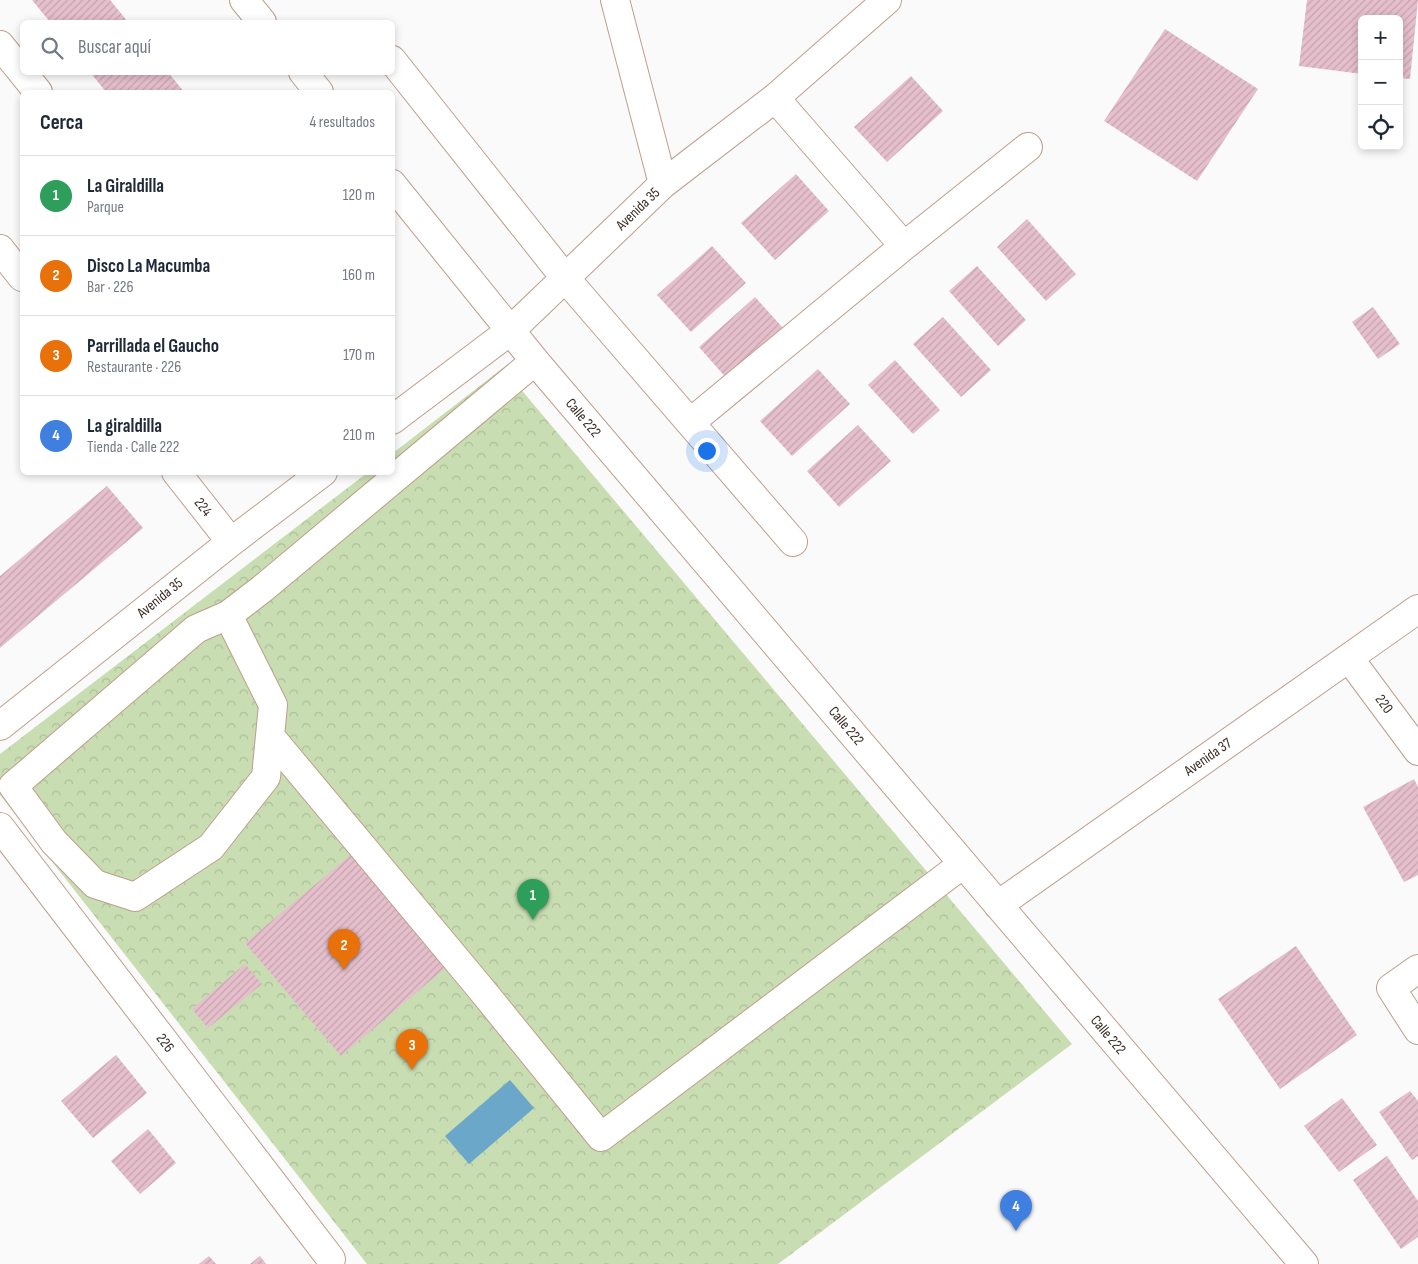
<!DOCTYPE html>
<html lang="es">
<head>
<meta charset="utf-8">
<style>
  :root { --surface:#fff; --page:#f2f2f3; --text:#1f2937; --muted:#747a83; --line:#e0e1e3; --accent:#9356cd }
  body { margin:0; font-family:"Sofia Sans Condensed",sans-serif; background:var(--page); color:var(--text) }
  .controls { position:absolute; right:15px; top:15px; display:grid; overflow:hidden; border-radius:8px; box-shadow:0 2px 8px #0003 }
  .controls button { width:45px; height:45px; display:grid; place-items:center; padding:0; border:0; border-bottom:1px solid var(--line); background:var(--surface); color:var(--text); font:25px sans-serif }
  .you { position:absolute; left:706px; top:450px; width:18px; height:18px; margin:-12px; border:4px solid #fff; border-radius:50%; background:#1a73e8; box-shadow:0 0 0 8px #1a73e833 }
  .badge { display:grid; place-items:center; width:32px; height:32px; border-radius:50%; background:var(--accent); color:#fff; font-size:16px; font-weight:700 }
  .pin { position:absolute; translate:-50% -41px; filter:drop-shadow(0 1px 2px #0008) }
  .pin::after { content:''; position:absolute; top:26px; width:18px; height:15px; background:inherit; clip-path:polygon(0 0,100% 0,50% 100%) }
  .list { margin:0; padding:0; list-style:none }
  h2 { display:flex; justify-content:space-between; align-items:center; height:65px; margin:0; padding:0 20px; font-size:21px }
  h2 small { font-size:16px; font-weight:400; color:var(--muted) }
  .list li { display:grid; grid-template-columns:32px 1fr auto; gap:15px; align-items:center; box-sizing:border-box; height:80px; padding:0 20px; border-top:1px solid var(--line) }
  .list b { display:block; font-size:19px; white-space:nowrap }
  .list p { margin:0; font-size:16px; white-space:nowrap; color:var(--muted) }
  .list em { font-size:16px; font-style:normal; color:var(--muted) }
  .icon { flex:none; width:28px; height:28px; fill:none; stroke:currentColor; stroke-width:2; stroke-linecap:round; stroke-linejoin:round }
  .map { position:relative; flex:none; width:1418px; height:1264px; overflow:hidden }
  .search { position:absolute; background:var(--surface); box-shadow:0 2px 8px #0003; left:20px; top:20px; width:375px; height:55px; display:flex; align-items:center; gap:12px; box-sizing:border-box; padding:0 18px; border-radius:8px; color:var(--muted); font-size:19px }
  .panel { position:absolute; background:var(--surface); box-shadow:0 2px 8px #0003; left:20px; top:90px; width:375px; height:385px; border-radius:8px }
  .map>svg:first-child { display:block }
  .park { fill:url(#park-crowns) }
  .water { fill:#6ba7c9 }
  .building { fill:url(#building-hatch) }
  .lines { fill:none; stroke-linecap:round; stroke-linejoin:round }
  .minor-casing { stroke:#be9e8c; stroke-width:30 }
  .major-casing { stroke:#be9e8c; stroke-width:30 }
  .minor { stroke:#fff; stroke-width:28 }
  .major { stroke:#fff; stroke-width:28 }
  .labels { text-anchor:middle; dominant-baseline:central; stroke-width:4.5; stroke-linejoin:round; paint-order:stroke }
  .street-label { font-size:15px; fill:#3a2d26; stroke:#fff }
</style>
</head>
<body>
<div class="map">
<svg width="1418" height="1264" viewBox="0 0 1418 1264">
  <defs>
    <pattern id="park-crowns" width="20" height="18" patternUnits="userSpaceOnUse" patternTransform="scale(1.25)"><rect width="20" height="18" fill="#c9ddb2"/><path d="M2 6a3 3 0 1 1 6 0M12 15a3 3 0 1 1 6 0" fill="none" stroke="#adbe99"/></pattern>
    <pattern id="building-hatch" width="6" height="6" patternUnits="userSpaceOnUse" patternTransform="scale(1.25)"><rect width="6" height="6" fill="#e5bfcb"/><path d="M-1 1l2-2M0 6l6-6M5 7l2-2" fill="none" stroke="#c5a4ae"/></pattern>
  </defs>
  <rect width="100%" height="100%" fill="#fafafa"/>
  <path class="park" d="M503,368L1072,1044L778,1264H367L0,795V754L367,473L392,472L393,453Z"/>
  <path class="water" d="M510,1080L534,1108L469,1164L445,1136Z"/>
  <path class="building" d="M32,0H110L128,22H50Z
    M1307,0H1418L1410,79L1399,78V19H1362V74L1299,66Z
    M1165,29L1258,89L1197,181L1104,121Z
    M90,72H168L184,92H106Z
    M911,76L943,111L887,162L854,127Z
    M796,174L829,211L775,260L741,223Z
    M1027,219L1076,274L1046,301L997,247Z
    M712,246L746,283L691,332L657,295Z
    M977,266L1026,320L998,346L949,291Z
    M755,297L784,329L728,380L699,347Z
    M1373,307L1400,344L1378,359L1352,322Z
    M943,317L991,370L961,397L913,344Z
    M895,360L940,410L913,434L868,385Z
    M818,369L850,404L792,456L760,421Z
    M858,425L891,461L839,507L807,471Z
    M107,486L143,528L0,648V576Z
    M1414,779L1418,787V875L1404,882L1363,807Z
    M353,853L449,965L341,1056L245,943Z
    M1296,946L1357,1035L1280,1089L1218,999Z
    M245,964L262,984L208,1028L192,1009Z
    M116,1055L147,1093L93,1138L61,1101Z
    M1410,1091L1418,1101V1156L1412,1160L1379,1112Z
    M1342,1098L1377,1145L1339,1172L1304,1126Z
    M148,1129L176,1163L140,1194L111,1161Z
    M1387,1156L1418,1201V1237L1401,1249L1353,1180Z
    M209,1256L216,1264H199Z
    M260,1256L266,1264H250Z"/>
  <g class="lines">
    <defs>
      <path id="minor" d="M615,0L663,184
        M0,45L38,92
        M392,60L566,279L793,542
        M775,98L904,246
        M0,249L22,277
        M392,420L510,331L663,184L775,98L887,0
        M691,422L904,246L1028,147
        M176,472L231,542
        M228,615L273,705L266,777L211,847L135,897L95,884L54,842L13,786L196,629L228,615L262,589L535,361
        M1349,658L1418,751
        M0,726L231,542L323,472
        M270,736L481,989L601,1137L963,864
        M0,827L331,1259
        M998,905L1418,609
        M1418,969L1391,988L1418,1030"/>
      <path id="major" d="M244,0L262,22
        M303,72L319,92
        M392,184L535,361L1304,1264"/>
    </defs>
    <use href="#minor" class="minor-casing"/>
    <use href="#major" class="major-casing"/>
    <use href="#minor" class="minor"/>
    <use href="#major" class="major"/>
  </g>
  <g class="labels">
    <g class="street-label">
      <text transform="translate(638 209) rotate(-44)">Avenida 35</text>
      <text transform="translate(583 418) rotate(50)">Calle 222</text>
      <text transform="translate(203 507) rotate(52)">224</text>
      <text transform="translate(160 598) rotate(-39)">Avenida 35</text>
      <text transform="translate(1384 704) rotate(54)">220</text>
      <text transform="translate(846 726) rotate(50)">Calle 222</text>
      <text transform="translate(1208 757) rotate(-35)">Avenida 37</text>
      <text transform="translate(1108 1035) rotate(50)">Calle 222</text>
      <text transform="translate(165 1043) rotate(53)">226</text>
    </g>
  </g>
</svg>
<div class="controls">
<button>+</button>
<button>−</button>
<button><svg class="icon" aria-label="locate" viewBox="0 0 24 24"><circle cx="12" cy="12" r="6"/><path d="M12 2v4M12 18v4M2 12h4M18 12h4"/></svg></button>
</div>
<div class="you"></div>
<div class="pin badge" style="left:533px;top:920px;background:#2e9e5b">1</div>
<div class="pin badge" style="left:344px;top:970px;background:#e8710a">2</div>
<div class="pin badge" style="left:412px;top:1070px;background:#e8710a">3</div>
<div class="pin badge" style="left:1016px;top:1231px;background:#3f7fe0">4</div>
<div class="search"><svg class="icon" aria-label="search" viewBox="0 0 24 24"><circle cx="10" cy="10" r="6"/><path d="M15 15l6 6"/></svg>Buscar aquí</div>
<section class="panel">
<h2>Cerca<small>4 resultados</small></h2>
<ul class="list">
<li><span class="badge" style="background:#2e9e5b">1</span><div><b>La Giraldilla</b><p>Parque</p></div><em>120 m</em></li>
<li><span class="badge" style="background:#e8710a">2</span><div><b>Disco La Macumba</b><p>Bar · 226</p></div><em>160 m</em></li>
<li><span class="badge" style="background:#e8710a">3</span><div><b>Parrillada el Gaucho</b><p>Restaurante · 226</p></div><em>170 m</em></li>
<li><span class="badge" style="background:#3f7fe0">4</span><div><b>La giraldilla</b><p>Tienda · Calle 222</p></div><em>210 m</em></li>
</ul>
</section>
</div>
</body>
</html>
